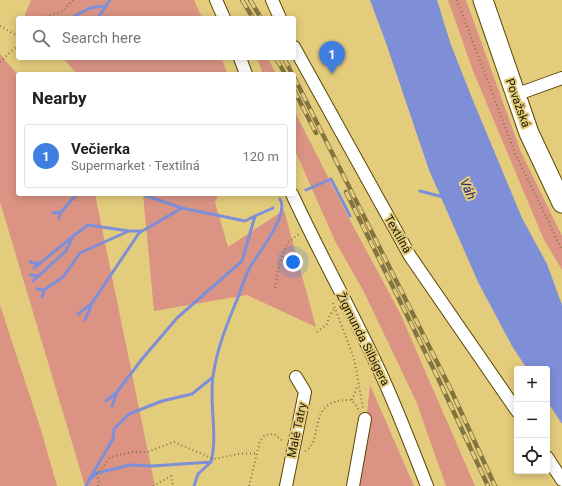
<!DOCTYPE html>
<html lang="en">
<head>
<meta charset="utf-8">
<style>
  :root { --surface:#fff; --page:#f2f2f2; --text:#202124; --muted:#757577; --line:#e0e0e0; --accent:#b45309 }
  body { margin:0; font-family:Roboto,sans-serif; background:var(--page); color:var(--text) }
  .controls { position:absolute; right:12px; bottom:12px; display:grid; overflow:hidden; border-radius:4px; box-shadow:0 2px 10px #0003 }
  .controls button { width:36px; height:36px; display:grid; place-items:center; padding:0; border:0; border-bottom:1px solid var(--line); background:var(--surface); color:var(--text); font:20px sans-serif }
  .you { position:absolute; left:293px; top:262px; width:14px; height:14px; margin:-10px; border:3px solid #fff; border-radius:50%; background:#1a73e8; box-shadow:0 0 0 6px #1a73e833 }
  .badge { display:grid; place-items:center; width:26px; height:26px; border-radius:50%; background:var(--accent); color:#fff; font-size:13px; font-weight:700 }
  .pin { position:absolute; translate:-50% -33px; filter:drop-shadow(0 1px 2px #0008) }
  .pin::after { content:''; position:absolute; top:21px; width:14px; height:12px; background:inherit; clip-path:polygon(0 0,100% 0,50% 100%) }
  .list { margin:0; padding:0; list-style:none }
  h2 { display:flex; justify-content:space-between; align-items:center; height:52px; margin:0; padding:0 16px; font-size:17px }
  h2 small { font-size:13px; font-weight:400; color:var(--muted) }
  .list li { display:grid; grid-template-columns:26px 1fr auto; gap:12px; align-items:center; box-sizing:border-box; height:64px; margin:0 8px 8px; padding:0 8px; border:1px solid var(--line); border-radius:4px }
  .list b { display:block; font-size:15px; white-space:nowrap }
  .list p { margin:0; font-size:13px; white-space:nowrap; color:var(--muted) }
  .list em { font-size:13px; font-style:normal; color:var(--muted) }
  .icon { flex:none; width:22px; height:22px; fill:none; stroke:currentColor; stroke-width:2; stroke-linecap:round; stroke-linejoin:round }
  .map { position:relative; flex:none; width:562px; height:486px; overflow:hidden }
  .search { position:absolute; background:var(--surface); box-shadow:0 2px 10px #0003; left:16px; top:16px; width:280px; height:44px; display:flex; align-items:center; gap:10px; box-sizing:border-box; padding:0 14px; border-radius:4px; color:var(--muted); font-size:15px }
  .panel { position:absolute; background:var(--surface); box-shadow:0 2px 10px #0003; left:16px; top:72px; width:280px; height:124px; border-radius:4px }
  .map>svg:first-child { display:block }
  .green { fill:#db9484 }
  .water { fill:#7e8fd8 }
  .lines { fill:none; stroke-linecap:round; stroke-linejoin:round }
  .stream { stroke:#7e8fd8; stroke-width:3 }
  .street-casing { stroke:#594803; stroke-width:14 }
  .primary-casing { stroke:#594803; stroke-width:21 }
  .path { stroke:#867642; stroke-width:2; stroke-dasharray:1 3; stroke-linecap:butt }
  .street { stroke:#fff; stroke-width:12 }
  .primary { stroke:#fff; stroke-width:19 }
  .rail-casing { stroke:#847440; stroke-width:4.5 }
  .rail { stroke:#e4cc7d; stroke-width:3; stroke-dasharray:9; stroke-linecap:butt }
  .labels { text-anchor:middle; dominant-baseline:central; stroke-width:4; stroke-linejoin:round; paint-order:stroke }
  .street-label { font-size:12px; fill:#1f1801; stroke:#e4cc7d }
  .water-label { font-size:13px; font-style:italic; fill:#21267a; stroke:#e4cc7d }
</style>
</head>
<body>
<div class="map">
<svg width="562" height="486" viewBox="0 0 562 486">
  <rect width="100%" height="100%" fill="#e4cc7d"/>
  <path class="green" d="M31,0H194L202,18H27L25,15Z
    M448,0H466L521,152L562,236V270L544,240L473,71Z
    M0,54L18,75V194H95L155,486H85L0,202Z
    M63,58H222L227,74H77Z
    M257,58H268L276,74H263Z
    M294,110L345,211L400,313L475,486H446L416,401L364,292L335,241L294,148Z
    M143,194H219L215,202L228,247L284,210L316,327L247,295L154,311Z
    M0,305L41,430L57,486H0Z
    M370,385L414,486H359Z"/>
  <path class="water" d="M370,0H437L451,45L472,98L522,218L547,264L562,305V424L547,401V369H527L512,346L478,282L429,170L386,43Z"/>
  <g class="lines">
    <path class="stream" d="M71,18L90,8L104,6
      M98,18L110,0
      M306,190L331,179L350,216
      M420,191L443,197
      M141,194L182,208
      M53,213L61,212
      M59,218L61,212L77,194
      M30,262L40,264
      M34,268L71,238
      M31,275L39,276
      M33,281L66,251L73,236L88,225L129,231
      M37,289L44,290
      M42,297L44,290L63,277L80,253L129,231H142
      M78,314L91,304
      M85,320L92,303L139,233L182,208L245,221L255,216
      M106,401L117,392
      M112,406L117,392L142,359L177,318L242,261L255,216L273,208
      M90,478L113,439L114,429L129,414L162,401L192,394L213,377
      M86,486L89,480L97,473L130,465L152,466L211,462C218,434 209,405 213,376C217,348 228,321 239,295C242,286 245,277 249,269C257,254 290,215 280,199
      M194,486L198,474L211,462"/>
    <defs>
      <path id="street" d="M216,0L224,18
        M272,0L280,18
        M294,47L410,256L517,411
        M240,58L246,74
        M515,95L562,78
        M292,194C320,255 353,313 381,374C398,411 412,448 427,486
        M547,457L562,480
        M286,486L305,392L296,377
        M353,486L365,419"/>
      <path id="primary" d="M483,0L529,133L562,203"/>
    </defs>
    <use href="#street" class="street-casing"/>
    <use href="#primary" class="primary-casing"/>
    <path class="path" d="M457,0L515,153L562,250
      M42,18L63,11L73,0
      M0,26L18,36
      M0,62L18,45
      M275,288L279,267L287,243L299,234
      M333,303L354,358L363,408
      M317,332L327,324L329,317L334,309
      M352,400L358,385
      M305,451C326,440 304,398 352,400L360,412
      M98,486L99,482L97,473L111,457L132,452H147L174,442L214,459L239,454L258,453
      M153,486L171,476L173,486
      M249,486L260,441L265,435L274,434L284,442"/>
    <use href="#street" class="street"/>
    <use href="#primary" class="primary"/>
    <defs>
      <path id="rail" d="M242,0L253,18
        M250,0L261,18
        M276,58L285,74
        M284,58L292,74
        M294,77L451,390L495,486
        M294,90L316,133
        M346,192L438,378L488,486"/>
    </defs>
    <use href="#rail" class="rail-casing"/>
    <use href="#rail" class="rail"/>
  </g>
  <g class="labels">
    <g class="street-label">
      <text transform="translate(518 103) rotate(70)">Považská</text>
      <text transform="translate(398 234) rotate(60)">Textilná</text>
      <text transform="translate(363 339) rotate(63)">Žigmunda Silbigera</text>
      <text transform="translate(297 430) rotate(-78)">Malé Tatry</text>
    </g>
    <g class="water-label">
      <text transform="translate(468 189) rotate(66)">Váh</text>
    </g>
  </g>
</svg>
<div class="controls">
<button>+</button>
<button>−</button>
<button><svg class="icon" aria-label="locate" viewBox="0 0 24 24"><circle cx="12" cy="12" r="6"/><path d="M12 2v4M12 18v4M2 12h4M18 12h4"/></svg></button>
</div>
<div class="you"></div>
<div class="pin badge" style="left:332px;top:74px;background:#3f7fe0">1</div>
<div class="search"><svg class="icon" aria-label="search" viewBox="0 0 24 24"><circle cx="10" cy="10" r="6"/><path d="M15 15l6 6"/></svg>Search here</div>
<section class="panel">
<h2>Nearby<small></small></h2>
<ul class="list">
<li><span class="badge" style="background:#3f7fe0">1</span><div><b>Večierka</b><p>Supermarket · Textilná</p></div><em>120 m</em></li>
</ul>
</section>
</div>
</body>
</html>
